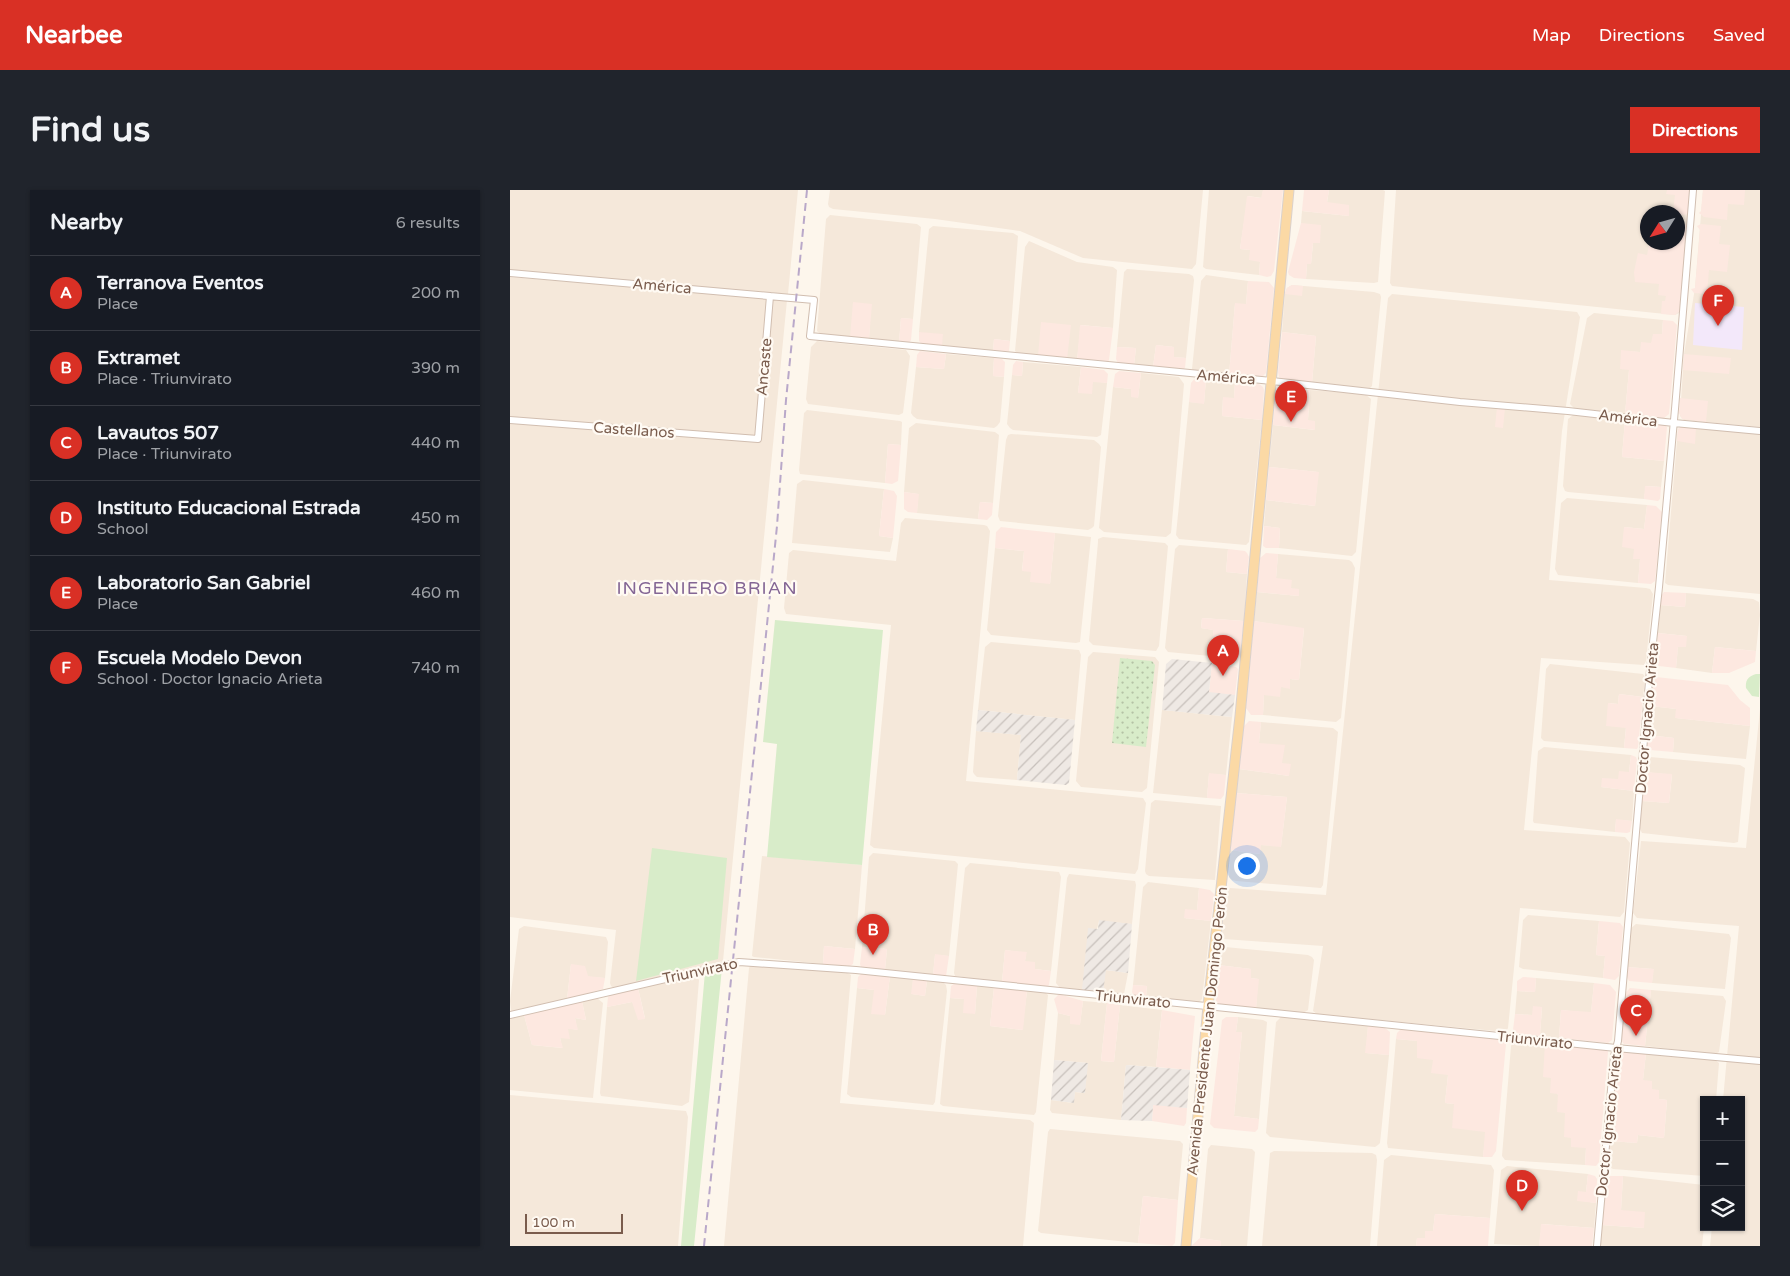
<!DOCTYPE html>
<html lang="en">
<head>
<meta charset="utf-8">
<style>
  :root { --surface:#171b24; --page:#20242c; --text:#f1f3f6; --muted:#9ea1a6; --line:#363941; --accent:#d93025 }
  body { margin:0; font-family:"Varela Round",sans-serif; background:var(--page); color:var(--text) }
  .controls { position:absolute; right:15px; bottom:15px; display:grid; overflow:hidden; border-radius:0px; box-shadow:0 1px 4px #0004 }
  .controls button { width:45px; height:45px; display:grid; place-items:center; padding:0; border:0; border-bottom:1px solid var(--line); background:var(--surface); color:var(--text); font:25px sans-serif }
  .compass { position:absolute; left:1130px; top:15px; width:45px; height:45px; border-radius:50%; background:var(--surface); box-shadow:0 1px 4px #0004; rotate:233deg }
  .scale { position:absolute; left:15px; bottom:12px; width:98px; box-sizing:border-box; padding-left:5px; border:2px solid #7a5c4d; border-top:0; font-size:14px; line-height:18px; white-space:nowrap; color:#7a5c4d; -webkit-text-stroke:4px #fffaf3; paint-order:stroke }
  .you { position:absolute; left:736px; top:675px; width:18px; height:18px; margin:-12px; border:4px solid #fff; border-radius:50%; background:#1a73e8; box-shadow:0 0 0 8px #1a73e833 }
  .badge { display:grid; place-items:center; width:32px; height:32px; border-radius:50%; background:var(--accent); color:#fff; font-size:16px; font-weight:700 }
  .pin { position:absolute; translate:-50% -41px; filter:drop-shadow(0 1px 2px #0008) }
  .pin::after { content:''; position:absolute; top:26px; width:18px; height:15px; background:inherit; clip-path:polygon(0 0,100% 0,50% 100%) }
  .list { margin:0; padding:0; list-style:none }
  h2 { display:flex; justify-content:space-between; align-items:center; height:65px; margin:0; padding:0 20px; font-size:21px }
  h2 small { font-size:16px; font-weight:400; color:var(--muted) }
  .list li { display:grid; grid-template-columns:32px 1fr auto; gap:15px; align-items:center; box-sizing:border-box; height:75px; padding:0 20px; border-top:1px solid var(--line) }
  .list b { display:block; font-size:19px; white-space:nowrap }
  .list p { margin:0; font-size:16px; white-space:nowrap; color:var(--muted) }
  .list em { font-size:16px; font-style:normal; color:var(--muted) }
  .icon { flex:none; width:28px; height:28px; fill:none; stroke:currentColor; stroke-width:2; stroke-linecap:round; stroke-linejoin:round }
  .map { position:relative; flex:none; width:1250px; height:1056px; overflow:hidden; border-radius:0px }
  header { display:flex; align-items:center; gap:30px; box-sizing:border-box; height:70px; padding:0 25px; background:var(--accent); color:#fff }
  header strong { font-size:24px }
  nav { display:flex; gap:28px; margin-inline-start:auto; font-size:18px }
  .intro { display:flex; align-items:center; justify-content:space-between; box-sizing:border-box; height:120px; padding:0 30px }
  h1 { margin:0; font-size:35px }
  .button { padding:12px 22px; border-radius:0px; background:var(--accent); color:#fff; font-size:18px; font-weight:700 }
  main { display:flex; gap:30px; padding:0 30px }
  aside { flex:1; background:var(--surface); border-radius:0px; box-shadow:0 1px 4px #0004 }
  .map>svg:first-child { display:block }
  .residential { fill:#f5e8da; fill-rule:evenodd }
  .commercial { fill:#fde8e0 }
  .industrial { fill:url(#industrial-furrows) }
  .education { fill:#f3e8fa }
  .grass { fill:url(#grass-dots) }
  .park { fill:#d8ecc9 }
  .lines { fill:none; stroke-linecap:round; stroke-linejoin:round }
  .minor-casing { stroke:#d1beb0; stroke-width:8 }
  .major-casing { stroke:#dad1cd; stroke-width:11 }
  .minor { stroke:#fff; stroke-width:6 }
  .major { stroke:#fbd9a5; stroke-width:9 }
  .rail { stroke:#b9a8c9; stroke-width:2; stroke-dasharray:8 5; stroke-linecap:butt }
  .labels { text-anchor:middle; dominant-baseline:central; stroke-width:4.5; stroke-linejoin:round; paint-order:stroke }
  .street-label { font-size:15px; fill:#7a5c4d; stroke:#fffaf3 }
  .quarter-label { font-size:18px; letter-spacing:1px; fill:#846695; stroke:#fffaf3 }
</style>
</head>
<body>
<header>
<strong>Nearbee</strong>
<nav><a>Map</a><a>Directions</a><a>Saved</a></nav>
</header>
<div class="intro"><h1>Find us</h1><a class="button">Directions</a></div>
<main>
<aside>
<h2>Nearby<small>6 results</small></h2>
<ul class="list">
<li><span class="badge">A</span><div><b>Terranova Eventos</b><p>Place</p></div><em>200 m</em></li>
<li><span class="badge">B</span><div><b>Extramet</b><p>Place · Triunvirato</p></div><em>390 m</em></li>
<li><span class="badge">C</span><div><b>Lavautos 507</b><p>Place · Triunvirato</p></div><em>440 m</em></li>
<li><span class="badge">D</span><div><b>Instituto Educacional Estrada</b><p>School</p></div><em>450 m</em></li>
<li><span class="badge">E</span><div><b>Laboratorio San Gabriel</b><p>Place</p></div><em>460 m</em></li>
<li><span class="badge">F</span><div><b>Escuela Modelo Devon</b><p>School · Doctor Ignacio Arieta</p></div><em>740 m</em></li>
</ul>
</aside>
<div class="map">
<svg width="1250" height="1056" viewBox="0 0 1250 1056">
  <defs>
    <pattern id="industrial-furrows" width="10" height="10" patternUnits="userSpaceOnUse" patternTransform="scale(1.25)"><rect width="10" height="10" fill="#efe9e4"/><path d="M-1 1l2-2M0 10L10 0M9 11l2-2" fill="none" stroke="#c7c0bb"/></pattern>
    <pattern id="grass-dots" width="8" height="8" patternUnits="userSpaceOnUse" patternTransform="scale(1.25)"><rect width="8" height="8" fill="#d8ecc9"/><path d="M2 2h.1M6 6h.1" fill="none" stroke="#b4c2a5" stroke-width="1.8" stroke-linecap="round"/></pattern>
  </defs>
  <rect width="100%" height="100%" fill="#fdf6ec"/>
  <path class="residential" d="M0,0H288L278,104L0,81Z
    M320,0H693L686,74L682,79L573,68L510,41L425,29L323,19L319,17L318,14Z
    M699,0H753L752,8L738,6L730,59L740,60L750,72L749,85L696,79L693,77Z
    M819,0H873L875,1L868,92L864,93L796,89L797,74H801L803,53L791,33L792,21L839,26L817,13Z
    M886,0H1182L1169,123L1165,125L882,96L880,93ZM1138,22H1168V52H1138Z
    M1193,0H1250V237L1174,230L1170,226L1174,164L1185,98Z
    M320,25L407,34L411,37L403,129L391,128L389,152L359,149L361,114L340,147L311,144L307,141L316,29Z
    M423,36L503,43L508,46L500,151L484,149L483,161L432,156L409,142L419,39Z
    M519,51L567,72L603,77L607,80L603,138L571,135L567,170L508,164L505,161L515,57Z
    M617,79L679,84L683,86L684,90L676,168L663,167L664,157L646,155L643,177L624,175L626,158L607,157L614,82Z
    M696,85L738,91L736,114H725L719,185L683,180L682,179L691,91Z
    M0,87L277,110L213,771L104,798L101,796L100,793L106,740L0,727Z
    M782,95L864,102L870,104L871,107L862,196L860,198L802,193L806,146L772,142L775,103L777,98Z
    M882,104L1067,122L1070,127L1052,241L1039,390L1136,398L1140,399L1143,404L1136,471L1134,475L1031,468L1014,640L1115,647L1120,653L1114,722L1110,727L1010,718L998,838L996,842L807,824L803,821L813,756L714,749L711,747L716,703L720,698L816,705L878,108Z
    M1084,123L1153,130L1152,144L1130,162L1111,161L1119,180L1115,224L1065,219L1060,214L1077,128Z
    M307,151L396,160L400,166L393,223L389,225L298,214L296,209L301,157Z
    M436,164L484,168L483,186L494,187L490,232L487,236L484,238L407,229L403,226L401,223L406,177L434,179Z
    M513,172L571,177L568,203L583,191L597,193L591,245L587,247L503,240L500,238L497,234L502,185L512,186Z
    M631,183L669,187L674,194L661,343L656,347L594,342L589,338L603,197L621,199L628,208Z
    M696,189L725,192L724,208H713L712,226L752,230L739,352L736,355L669,349L666,345L679,212L694,213Z
    M800,200L855,204L861,209L846,362L842,366L769,358L770,338L754,336L756,310L805,316L808,282L759,277L763,235L804,240L798,230Z
    M297,220L390,231L392,232L391,255L378,254L375,293L290,284L289,280L294,223Z
    M1063,225L1115,230L1112,267L1154,271L1151,297L1136,296L1134,309L1058,302L1055,301L1053,296L1058,229Z
    M406,233L485,242L489,245L483,313L470,312L468,329L407,323L408,304L394,302L399,238Z
    M1173,236L1250,244V404L1158,395L1155,393L1168,239Z
    M501,244L584,250L589,254L591,257L584,336L582,338L578,340L490,331L488,326L496,250L498,245Z
    M293,290L374,299L369,346L383,348L380,362L282,353L287,294Z
    M1057,308L1137,315L1134,339L1114,337L1130,369L1128,393L1048,385L1045,379L1051,313Z
    M395,328L474,335L477,336L480,341L456,591L633,608L636,613L628,679L625,684L364,658L360,655L381,435L276,424L274,418L279,363L283,360L386,371L391,333Z
    M545,343L581,347L570,452L566,453L481,445L477,440L485,358L514,361L512,380L521,381L540,394Z
    M593,347L655,353L658,356L649,456L646,461L583,455L579,451L588,352V349Z
    M669,355L718,359L716,382L737,384L734,431L692,428L691,438L704,440L713,448L711,467L658,462L655,458L665,359Z
    M768,364L839,370L842,372L845,378L831,528L826,532L753,525L754,504L771,497L780,489L789,490L794,439L744,431L747,402L789,406L781,398L766,389Z
    M1176,403L1243,409L1249,412L1250,425L1246,461L1205,457L1202,483L1166,478L1168,456L1177,446L1148,443L1150,415L1175,417Z
    M481,452L569,460L571,465L565,530L468,520L475,457Z
    M583,462L645,467L649,472L637,598L632,602L571,597L566,591L578,467Z
    M1040,474L1133,484L1135,487L1133,507L1109,504L1108,514L1099,513L1116,537L1114,558L1034,551L1031,548L1036,479Z
    M1141,516L1166,519V528L1240,536L1236,569L1163,562L1164,548L1138,545Z
    M1250,519V1056H1200L1202,1037H1231V910H1213L1229,736L1127,728L1123,723L1131,651L1236,658Z
    M652,520L722,527L716,585L699,584L697,608L643,603Z
    M751,532L823,538L828,542L813,695L811,698L726,691L722,690L719,687L720,660L749,664L750,655L771,656L777,607L726,603L729,579L779,586L772,573L749,553Z
    M466,541L511,545L507,590L467,587L464,584L463,582Z
    M1034,557L1121,565L1119,582L1108,590L1091,597L1124,601L1122,631L1106,630L1105,642L1024,633L1023,631L1028,561Z
    M1140,567L1230,575L1235,578L1228,652L1224,653L1132,643L1130,639L1132,611L1159,613L1162,585L1135,582L1136,572Z
    M645,610L711,616L705,690L639,686L636,684L635,681L641,613Z
    M363,663L445,671L448,674L439,766L425,765L423,785L375,780L377,759L352,757L359,667Z
    M252,666L352,675L345,759L314,756L313,774L244,767L242,766Z
    M460,673L549,682L551,687L541,781L525,779L515,771L516,763L495,760L492,792L445,786L444,783L455,678Z
    M559,684L625,691L626,695L622,734L589,731L572,800L550,798L546,793L557,688Z
    M638,692L689,698L687,720L674,728L701,731L692,809L689,812L636,807L637,796L623,795L633,697Z
    M1018,725L1089,731L1086,765L1095,766L1093,788L1013,779L1009,777L1013,730Z
    M1126,734L1219,744L1221,748L1215,799L1142,793L1143,779L1117,777L1120,739Z
    M14,736L96,747L98,752L95,788L78,787L61,774L57,809L1,821L0,811L9,739Z
    M715,757L798,765L802,767L804,770L798,820L793,823L746,819L748,789L741,788V779L708,775L710,761Z
    M241,775L336,782L341,785L330,913L520,930L524,933L513,1056H214L239,778Z
    M595,780L618,783L614,804L593,803Z
    M186,785L189,790L179,912L172,916L91,906L90,903L97,817L122,812L135,828L128,798Z
    M380,786L403,789L402,804L415,806L417,791L433,792L436,795L437,801L425,912L423,915L341,907L337,904L347,798L364,800L375,825Z
    M1026,788L1084,793L1081,823L1051,820L1049,848L1030,846L1032,817L1022,825L1005,824L1007,801L1025,802Z
    M467,796L484,797L480,836L512,840L517,801L535,802L538,805L526,922L524,925L433,916L430,914L440,808L454,809L465,824Z
    M1141,800L1213,806L1216,811L1209,862L1205,864L1135,856Z
    M87,808L93,813L83,908L0,900V829L14,825L22,855L52,858L50,847L58,838L67,840L65,828L76,830L72,811Z
    M573,811L597,813L591,871L604,872L610,815L652,820L646,877L616,875L611,930L542,923L540,920L541,910L563,913L565,902L574,903L577,873L544,870L548,823L560,826L570,834Z
    M728,827L753,830L757,832L749,929L724,926L732,842H726Z
    M771,827L858,836L856,863L879,865L870,953L868,955L865,957L760,947L756,943L766,832Z
    M886,849L908,851L938,885L935,913L944,914L976,942L973,967L878,958L877,953Z
    M1007,850L1035,853L1041,887L1055,923L1061,948L1076,958L1075,975L995,970L992,966L1001,856L1004,851Z
    M1136,863L1205,870L1209,873L1206,910H1194V986L1103,979L1098,976L1100,951L1127,953L1128,945L1154,948L1157,910L1148,909L1133,890Z
    M0,905L176,921L178,927L168,1056H0Z
    M540,939L670,951L673,954L668,1010L633,1006L628,1053L531,1043L528,1041L538,942Z
    M701,955L742,959L745,962L737,1056H711V1051L690,1048L698,959Z
    M764,961L862,963L866,965L867,970L860,1056H752L760,963Z
    M881,965L981,975L984,980L980,1028L925,1024L923,1041L915,1048H907L906,1056H867L874,970Z
    M997,976L1078,984L1076,1002L1067,1010L1086,1013L1084,1038L1032,1034L1029,1056L984,1054L991,980Z
    M1113,986L1194,995V1037L1192,1056H1090L1092,1035L1134,1038L1111,1020Z"/>
  <path class="commercial" d="M753,0H773L764,81L761,86L757,87L749,85L750,72L739,70L740,60L730,59L737,6L751,8Z
    M794,0H819L817,12L839,15V26L792,21Z
    M1157,0H1182L1178,24L1173,25L1163,22L1165,5L1156,4Z
    M1193,0H1235L1234,15L1218,14L1217,30L1194,27L1189,23L1191,21Z
    M1168,32L1175,34L1177,37L1170,121L1165,125L1151,124L1152,111H1155L1156,106L1148,105L1149,94L1125,92L1124,82L1128,63L1137,65L1139,55L1161,57V53L1168,52Z
    M791,33L811,35L810,53H803L801,74H797L796,89L784,88L779,85L778,82Z
    M1191,34L1211,36L1209,54L1220,55L1217,82L1199,80L1197,104L1184,103L1181,99L1185,98L1190,40L1187,36Z
    M738,91L759,92L764,98L756,183L751,188L719,185L725,113L736,114Z
    M782,95L793,96L792,106L775,104L777,98Z
    M343,112L362,114L359,149L340,147Z
    M391,128L403,129L401,150L399,153L389,152Z
    M1153,130L1163,131L1167,135L1159,224L1154,228L1115,224L1119,180L1110,179L1111,160L1130,162L1131,152L1141,153L1143,144H1152Z
    M531,132L561,135L557,169L528,166Z
    M570,135L603,138L599,170L597,173L567,170Z
    M409,142L433,144L432,156L412,154L409,151Z
    M772,142L806,146L802,193L771,189L769,187L768,182Z
    M484,149L500,151L499,161H483Z
    M646,155L664,157V167L676,168L675,178L672,180L643,177Z
    M607,157L626,158L624,175L608,173L606,169Z
    M410,161L436,164L434,179L406,177L407,165Z
    M1174,164L1221,168L1219,184L1173,180Z
    M484,168L492,169L495,172L494,187L483,186Z
    M506,171L513,172L512,186L502,185L503,175Z
    M571,177L594,180L598,184L597,193L583,192L582,204L568,203Z
    M609,181L631,183L628,208L621,207V199L603,197L605,184Z
    M685,188L696,189L694,214L679,212L681,193Z
    M725,192L749,194L753,197L754,200L752,230L712,226L713,207L724,208Z
    M771,197L800,200L798,230L805,231V240L763,235L766,201Z
    M1170,208L1198,211L1196,232L1172,229L1169,223Z
    M987,217L995,218L993,238L985,237Z
    M1115,230L1155,235L1157,237L1154,271L1112,267Z
    M1173,236L1186,238L1185,254L1167,251L1168,239Z
    M378,254L391,255L388,291L382,294L375,293Z
    M759,277L809,282L805,316L756,310Z
    M1135,296L1151,297L1150,309L1148,311L1134,309Z
    M374,299L384,301L387,306L383,348L369,346Z
    M394,302L409,304L407,323L398,322L394,319Z
    M470,312L483,313L482,325L477,330L468,329Z
    M1137,315L1146,316L1152,322L1145,391L1141,394L1128,393L1130,369H1123L1124,359L1112,357L1114,337L1134,339Z
    M754,336L770,338L769,358H756L753,356Z
    M491,337L545,343L540,394L520,392L521,382L512,381L514,361L485,358L486,342Z
    M718,359L735,361L737,363L739,367L737,384L716,382Z
    M756,363L768,364L766,388L782,390L781,398L789,399V406L747,402L750,368Z
    M1154,402L1176,403L1175,417L1150,415L1151,406Z
    M692,428L734,431L729,467H711L713,448L703,447V440L691,438Z
    M744,431L794,438L789,490L780,489V499L771,497L770,507L754,505L753,525H741L736,518Z
    M1148,443L1177,446L1176,457H1168L1166,478L1149,476L1145,473Z
    M1205,457L1246,461L1245,472L1219,483H1202Z
    M702,473L726,477L728,479L725,505L699,503Z
    M1146,487L1218,495L1230,510L1240,518V536L1165,528L1166,519L1141,516L1143,489Z
    M1109,504L1133,507L1128,557L1127,559L1114,558L1116,538L1096,536L1098,513L1108,514Z
    M739,531L751,532L749,553L775,555L772,573L781,574L779,586L729,579L734,536Z
    M1138,545L1164,548L1163,562L1140,560L1137,556Z
    M1121,565L1126,567L1127,570L1124,601L1091,597L1092,588L1108,589L1109,581L1119,582Z
    M1135,582L1162,584L1159,613L1132,611Z
    M699,583L716,585L714,605L711,609L697,608Z
    M726,603L777,607L771,657L751,655L750,664L720,660Z
    M1106,629L1122,631L1120,642L1117,643L1105,642Z
    M689,698L700,700L704,704L701,731L674,728L675,719L687,720Z
    M1089,731L1110,733L1113,737L1109,786L1105,790L1093,788L1095,766L1086,765Z
    M314,756L345,759L343,774L340,776L313,774Z
    M352,757L377,759L375,780L351,777L350,774Z
    M495,760L517,762L515,771L525,772V779L541,781L539,795L537,797L492,792Z
    M425,764L439,766L436,786L423,785Z
    M61,774L75,776L78,786L95,788L93,799L57,809Z
    M708,775L741,779V788L749,789L746,819L710,814L706,812Z
    M1117,777L1144,779L1142,793L1119,791L1116,785Z
    M352,783L380,786L375,825L361,824L364,800L347,798L348,787Z
    M1013,787L1026,788L1025,802L1007,801V791Z
    M403,789L417,791L415,806L401,804Z
    M1084,793L1100,795L1106,802L1102,850L1098,853L1049,848L1051,820L1081,822Z
    M444,794L467,796L465,824L453,823L454,809L440,808L441,796Z
    M623,795L637,796L636,807L624,806L622,802Z
    M484,797L517,801L513,840L480,836Z
    M128,798L135,829L128,830L122,812L97,817L98,807L101,804Z
    M1120,798L1141,800L1135,856L1114,854L1111,850L1114,804Z
    M549,804L573,811L570,835L560,834V826L548,823L544,809Z
    M72,811L76,830L65,828L68,840L58,839L60,849L50,848L53,858L22,855L14,825Z
    M597,813L610,815L604,872L591,871Z
    M1023,816L1032,817L1030,846L1006,843L1003,840L1005,824L1022,825Z
    M652,820L685,826L680,880L646,877Z
    M716,827H728L726,842H732L724,926L749,929L748,939L745,942L704,938L700,934L712,830Z
    M858,836L875,838L880,842L879,865L855,863Z
    M891,839L994,850L996,854L986,961L982,967H973L975,942L942,938L944,914L935,913L938,885L921,883L923,870L907,868V851L886,849L887,843Z
    M1035,853L1097,860L1098,862L1089,972L1086,976L1075,975L1076,958L1061,957V948L1054,947L1055,923L1047,922L1048,904L1040,903L1041,888L1033,887Z
    M1110,860L1136,863L1133,890L1142,891V899L1149,900V909L1157,910L1154,948L1128,945L1127,953L1100,951L1107,864Z
    M643,914L677,918L676,933L674,936L642,931Z
    M1078,984L1085,986L1087,989L1086,1013L1067,1011L1068,1001L1076,1002Z
    M1100,986H1113L1111,1020L1135,1022L1134,1038L1092,1035L1096,990Z
    M633,1006L668,1010L665,1053L662,1056L628,1053Z
    M925,1024L980,1028L978,1056H906L907,1048H915V1041H923Z
    M1031,1034L1084,1038L1082,1056H1029Z
    M690,1048L711,1051V1056H681Z"/>
  <path class="industrial" d="M662,469L702,473L699,502L725,505L722,527L652,520L656,474Z
    M468,520L565,530L559,593L556,595L507,590L511,545L466,541Z
    M589,730L622,734L618,783L596,780L593,803L572,800L578,738L588,739Z
    M544,870L578,873L575,903L565,902L564,913L541,910Z
    M616,875L680,880L677,918L643,915L642,931L611,930Z"/>
  <path class="education" d="M1185,113L1234,117L1232,160L1183,155Z"/>
  <path class="grass" d="M610,468L642,471L645,475L636,557L602,553Z"/>
  <path class="park" d="M265,430L373,440L352,675L257,667L267,554L253,552Z
    M1246,484H1250L1249,507L1242,506L1236,498C1235,490 1239,486 1246,484Z
    M142,658L217,668L208,769L126,791Z
    M212,778L184,1056H171L195,782Z"/>
  <g class="lines">
    <defs>
      <path id="minor" d="M0,83L304,110L300,146L762,191L950,212L1058,221L1164,233L1250,241
        M0,230L248,249L260,106
        M0,825L229,772L346,780L1106,858L1250,871
        M1087,1056L1104,866L1108,851L1140,480L1149,397L1165,219L1183,0"/>
      <path id="major" d="M676,1056L698,816L730,526L779,0"/>
    </defs>
    <use href="#minor" class="minor-casing"/>
    <use href="#major" class="major-casing"/>
    <use href="#minor" class="minor"/>
    <use href="#major" class="major"/>
    <path class="rail" d="M194,1056L267,336L276,210L297,0"/>
  </g>
  <g class="labels">
    <g class="street-label">
      <text transform="translate(152 96) rotate(5)">América</text>
      <text transform="translate(254 177) rotate(-85)">Ancaste</text>
      <text transform="translate(716 187) rotate(5)">América</text>
      <text transform="translate(1118 228) rotate(7)">América</text>
      <text transform="translate(124 240) rotate(4)">Castellanos</text>
      <text transform="translate(1137 528) rotate(-85)">Doctor Ignacio Arieta</text>
      <text transform="translate(190 781) rotate(-12)">Triunvirato</text>
      <text transform="translate(623 809) rotate(6)">Triunvirato</text>
      <text transform="translate(697 841) rotate(-84)">Avenida Presidente Juan Domingo Perón</text>
      <text transform="translate(1025 850) rotate(6)">Triunvirato</text>
      <text transform="translate(1099 931) rotate(-84)">Doctor Ignacio Arieta</text>
    </g>
    <g class="quarter-label">
      <text x="197" y="398">INGENIERO BRIAN</text>
    </g>
  </g>
</svg>
<div class="controls">
<button>+</button>
<button>−</button>
<button><svg class="icon" aria-label="layers" viewBox="0 0 24 24"><path d="M12 4l9 5-9 5-9-5zM3 14l9 5 9-5"/></svg></button>
</div>
<svg class="compass" viewBox="-18 -18 36 36"><path d="M0-13l5 13h-10z" fill="#e53935"/><path d="M0 13l5-13h-10z" fill="#9ea1a6"/></svg>
<div class="scale">100 m</div>
<div class="you"></div>
<div class="pin badge" style="left:713px;top:486px">A</div>
<div class="pin badge" style="left:363px;top:765px">B</div>
<div class="pin badge" style="left:1126px;top:846px">C</div>
<div class="pin badge" style="left:1012px;top:1021px">D</div>
<div class="pin badge" style="left:781px;top:232px">E</div>
<div class="pin badge" style="left:1208px;top:136px">F</div>
</div>
</main>
</body>
</html>
